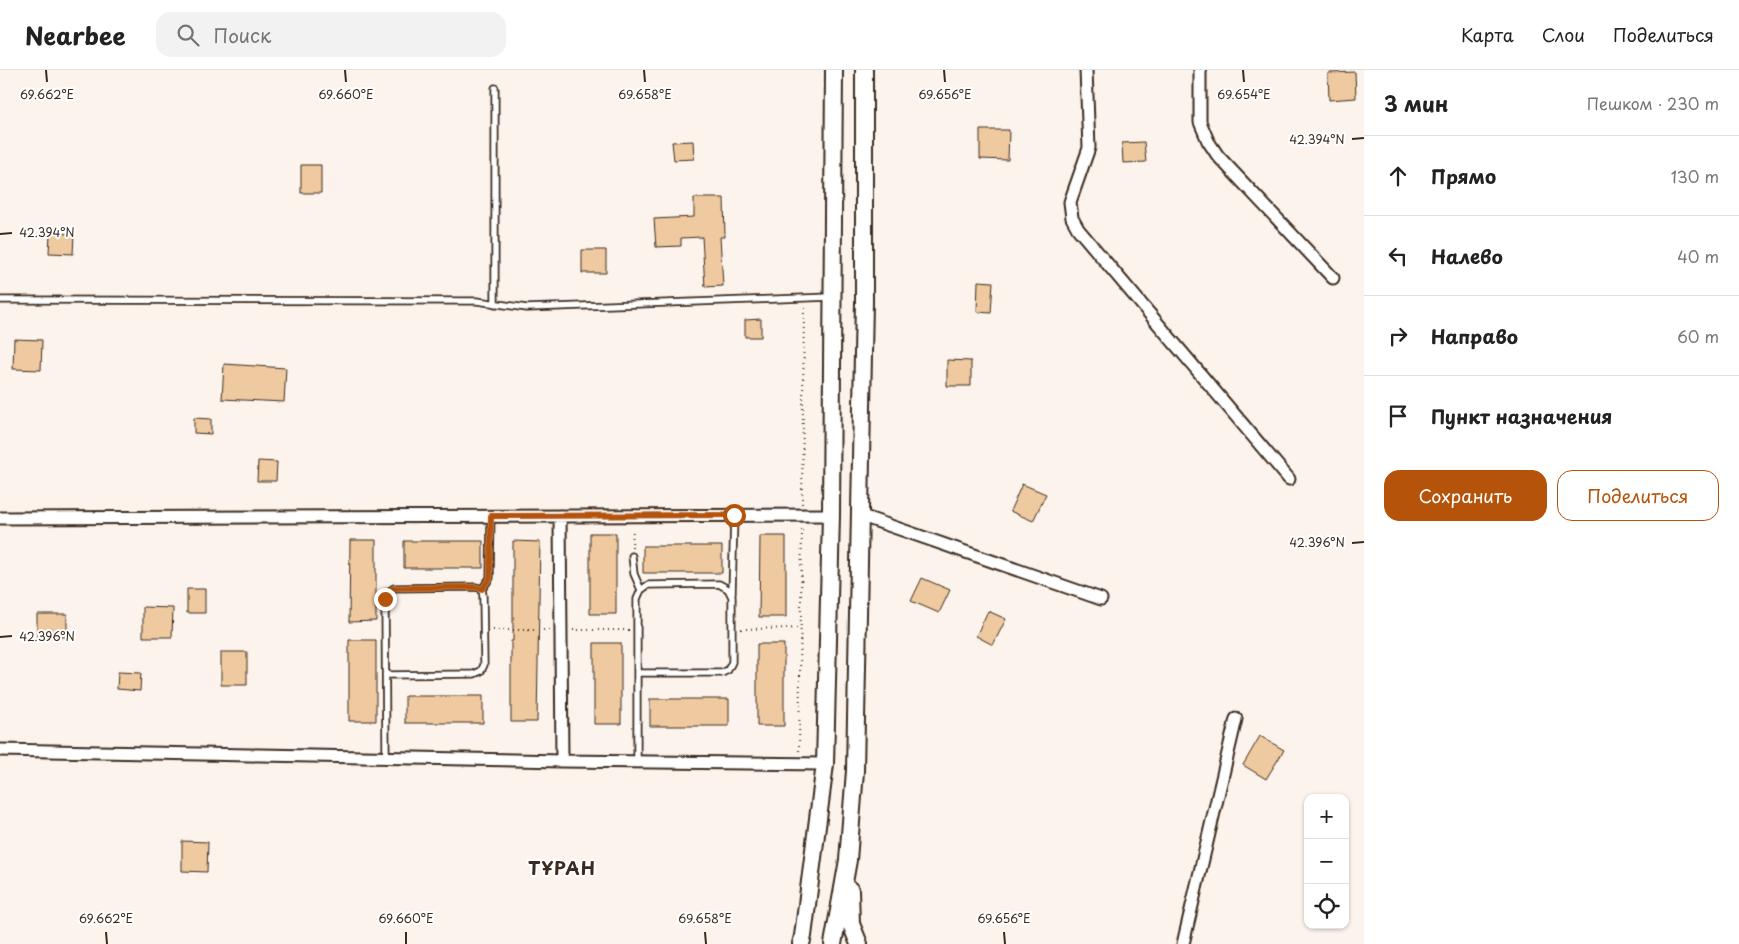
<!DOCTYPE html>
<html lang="ru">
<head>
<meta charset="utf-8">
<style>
  :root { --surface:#fff; --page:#f2f2f2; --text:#222; --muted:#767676; --line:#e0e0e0; --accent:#b45309 }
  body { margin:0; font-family:"Playpen Sans",sans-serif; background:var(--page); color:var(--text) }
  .controls { position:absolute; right:15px; bottom:15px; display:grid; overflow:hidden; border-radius:10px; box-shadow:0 1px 4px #0004 }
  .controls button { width:45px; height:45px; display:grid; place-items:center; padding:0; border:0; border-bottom:1px solid var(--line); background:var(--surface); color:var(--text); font:25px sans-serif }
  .stop { position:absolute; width:15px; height:15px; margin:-11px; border:4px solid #b45309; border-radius:50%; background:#fff }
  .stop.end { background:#b45309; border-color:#fff; box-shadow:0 1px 5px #0008 }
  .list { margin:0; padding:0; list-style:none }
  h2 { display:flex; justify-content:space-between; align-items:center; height:65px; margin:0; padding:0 20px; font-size:21px }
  h2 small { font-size:16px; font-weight:400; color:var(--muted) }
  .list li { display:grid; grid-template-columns:32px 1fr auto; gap:15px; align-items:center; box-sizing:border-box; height:80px; padding:0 20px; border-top:1px solid var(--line) }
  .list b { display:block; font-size:19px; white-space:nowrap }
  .list em { font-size:16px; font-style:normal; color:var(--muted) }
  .actions { display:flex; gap:10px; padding:15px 20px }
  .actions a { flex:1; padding:11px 0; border:1px solid var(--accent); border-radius:15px; text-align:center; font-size:18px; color:var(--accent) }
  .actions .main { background:var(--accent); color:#fff }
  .icon { flex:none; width:28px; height:28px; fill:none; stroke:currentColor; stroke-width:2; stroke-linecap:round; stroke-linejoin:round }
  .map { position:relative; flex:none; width:1364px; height:874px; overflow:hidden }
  header { display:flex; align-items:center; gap:30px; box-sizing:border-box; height:70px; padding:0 25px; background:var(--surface); border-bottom:1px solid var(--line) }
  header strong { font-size:24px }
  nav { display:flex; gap:28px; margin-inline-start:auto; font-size:18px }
  .search { width:350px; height:45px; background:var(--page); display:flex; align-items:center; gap:12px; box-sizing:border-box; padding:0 18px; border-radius:15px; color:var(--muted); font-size:19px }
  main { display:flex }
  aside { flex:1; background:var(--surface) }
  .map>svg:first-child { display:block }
  .building { fill:#efc99f; stroke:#3b2a1e }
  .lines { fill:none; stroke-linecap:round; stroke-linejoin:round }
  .lane-casing { stroke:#3b2a1e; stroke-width:9 }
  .street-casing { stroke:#3b2a1e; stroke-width:15 }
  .secondary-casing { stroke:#3b2a1e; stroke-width:20 }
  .path { stroke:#3b2a1e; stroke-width:2; stroke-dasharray:1 4; stroke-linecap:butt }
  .lane { stroke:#fff; stroke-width:5.5 }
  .street { stroke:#fff; stroke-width:11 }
  .secondary { stroke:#fff; stroke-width:16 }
  .route { stroke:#b45309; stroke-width:6 }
  .ticks { fill:none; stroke:#3b2a1e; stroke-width:2 }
  .labels { text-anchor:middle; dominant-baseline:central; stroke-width:4; stroke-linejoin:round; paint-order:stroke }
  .district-label { font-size:18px; font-weight:bold; letter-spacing:1px; fill:#3b2a1e; stroke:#fff }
  .ticks-label { font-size:12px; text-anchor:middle; fill:#3b2a1e; stroke:#fff; stroke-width:4; stroke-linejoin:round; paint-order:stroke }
</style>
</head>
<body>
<header>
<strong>Nearbee</strong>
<div class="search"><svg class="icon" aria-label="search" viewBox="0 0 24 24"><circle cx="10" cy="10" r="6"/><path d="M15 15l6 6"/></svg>Поиск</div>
<nav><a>Карта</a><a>Слои</a><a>Поделиться</a></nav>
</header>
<main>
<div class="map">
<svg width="1364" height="874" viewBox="0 0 1364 874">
  <rect width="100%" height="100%" fill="#fcf4ec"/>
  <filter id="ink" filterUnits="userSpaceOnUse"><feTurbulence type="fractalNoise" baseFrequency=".02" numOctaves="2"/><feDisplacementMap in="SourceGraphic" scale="10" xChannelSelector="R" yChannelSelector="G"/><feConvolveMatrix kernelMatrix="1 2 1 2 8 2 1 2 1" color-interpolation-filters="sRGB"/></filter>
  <g filter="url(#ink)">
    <path class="building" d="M1355,2L1356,28L1329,30L1328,3Z
      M980,60H1009L1008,90L980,89Z
      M693,71L694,89L674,90L672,72Z
      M1144,72L1146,92L1123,93L1122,73Z
      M301,95H321V123H301Z
      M694,128H724L725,167H720L723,216L705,217L702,167L681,168V176L656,177L654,149L694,147Z
      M50,163L74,164L73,184L49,183Z
      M582,180H606V203H582Z
      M978,211L993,212L991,243L977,242Z
      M761,249V267H745V250Z
      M14,269L42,270L41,300L13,299Z
      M947,290L971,291V316H947Z
      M224,294L286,298L284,332L222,329Z
      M194,348L211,349V364L194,363Z
      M258,391L277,392L276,411H257Z
      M1022,414L1046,424L1033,451L1010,441Z
      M590,463H616V544H590Z
      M760,466H786V547H759Z
      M350,470H376V551L349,552Z
      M404,471H483V498H404Z
      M513,471L540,472L537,652H511V571H513Z
      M643,476H722V503H643Z
      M922,508L950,520L939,543L911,531Z
      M187,519H205V543H187Z
      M143,537L173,538L172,567H143Z
      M988,541L1006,549L993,575L976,566Z
      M37,544H67V567H37Z
      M349,570H376V651H349Z
      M594,573H621V654H594Z
      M757,574H784V656H757Z
      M221,582H247V615H221Z
      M118,602L141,603L140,621L117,619Z
      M405,626H483V653H405Z
      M650,629H729V656H650Z
      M1260,666L1284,680L1266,709L1243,695Z
      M182,771L208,772L207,802L182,801Z"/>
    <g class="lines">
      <defs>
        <path id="lane" d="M0,230L477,231L527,238L831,227
          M495,234V18
          M632,486L634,504L641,520
          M482,519L490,508L491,446
          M732,524L734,445
          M637,603H722L728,600L732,592V527L728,519L719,514L648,515L641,520L637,529V693
          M386,688L385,529L388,522L394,518L476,517L482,519L483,526L484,595L481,601L474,604L386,605"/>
        <path id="street" d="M1086,0L1089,78L1070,132L1072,148L1078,159L1289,409
          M1200,0V52L1208,71L1218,86L1333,208
          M859,445L1101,529
          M560,446L562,691
          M0,448L831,445
          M0,680L562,691L825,694
          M1183,874L1236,649"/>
        <path id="secondary" d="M850,820L851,854L859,874
          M801,874L803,866L825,694L831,445L834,0
          M833,874L848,790L855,701L864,232V0"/>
      </defs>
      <use href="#lane" class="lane-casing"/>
      <use href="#street" class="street-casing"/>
      <use href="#secondary" class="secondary-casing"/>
      <path class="path" d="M802,434L804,236
        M632,478L633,458
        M741,559L801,558
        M493,560H549
        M573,560H629
        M799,681L802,456"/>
      <use href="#lane" class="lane"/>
      <use href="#street" class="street"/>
      <use href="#secondary" class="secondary"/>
    </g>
  </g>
  <g class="lines" filter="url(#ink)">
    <path class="route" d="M385,529L388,522L394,518L476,517L482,519L490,508L491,446L734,445"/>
  </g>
  <path class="ticks" d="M46,0L47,12M345,0L346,12M644,0L645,12M944,0L945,12M1243,0L1244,12M1352,69L1364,68M0,164L12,163M1352,473L1364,472M0,567L12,566M106,862L107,874M406,862V874M705,862L706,874M1004,862L1005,874"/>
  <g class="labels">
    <g class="district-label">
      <text x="562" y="797">ТҰРАН</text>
    </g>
  </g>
  <g class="ticks-label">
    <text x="47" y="29">69.662°E</text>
    <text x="346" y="29">69.660°E</text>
    <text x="645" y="29">69.658°E</text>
    <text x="945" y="29">69.656°E</text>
    <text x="1244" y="29">69.654°E</text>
    <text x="1317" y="74">42.394°N</text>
    <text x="47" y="167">42.394°N</text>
    <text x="1317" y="477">42.396°N</text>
    <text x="47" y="571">42.396°N</text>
    <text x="106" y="853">69.662°E</text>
    <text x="406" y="853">69.660°E</text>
    <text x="705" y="853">69.658°E</text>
    <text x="1004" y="853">69.656°E</text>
  </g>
</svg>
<div class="controls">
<button>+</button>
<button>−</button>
<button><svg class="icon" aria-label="locate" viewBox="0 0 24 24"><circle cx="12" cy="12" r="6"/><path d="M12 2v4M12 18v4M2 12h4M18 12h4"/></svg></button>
</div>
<div class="stop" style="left:734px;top:445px"></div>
<div class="stop end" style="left:385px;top:529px"></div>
</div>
<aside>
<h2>3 мин<small>Пешком · 230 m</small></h2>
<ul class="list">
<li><svg class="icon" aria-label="ahead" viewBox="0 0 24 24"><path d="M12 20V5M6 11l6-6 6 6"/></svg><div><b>Прямо</b></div><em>130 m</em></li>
<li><svg class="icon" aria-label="left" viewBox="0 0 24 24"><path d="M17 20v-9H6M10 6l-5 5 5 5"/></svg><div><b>Налево</b></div><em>40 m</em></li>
<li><svg class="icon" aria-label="right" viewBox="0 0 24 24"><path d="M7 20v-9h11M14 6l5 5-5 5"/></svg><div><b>Направо</b></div><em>60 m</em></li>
<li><svg class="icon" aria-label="arrive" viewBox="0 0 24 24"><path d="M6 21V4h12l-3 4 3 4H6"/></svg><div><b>Пункт назначения</b></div></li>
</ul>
<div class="actions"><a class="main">Сохранить</a><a>Поделиться</a></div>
</aside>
</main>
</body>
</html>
